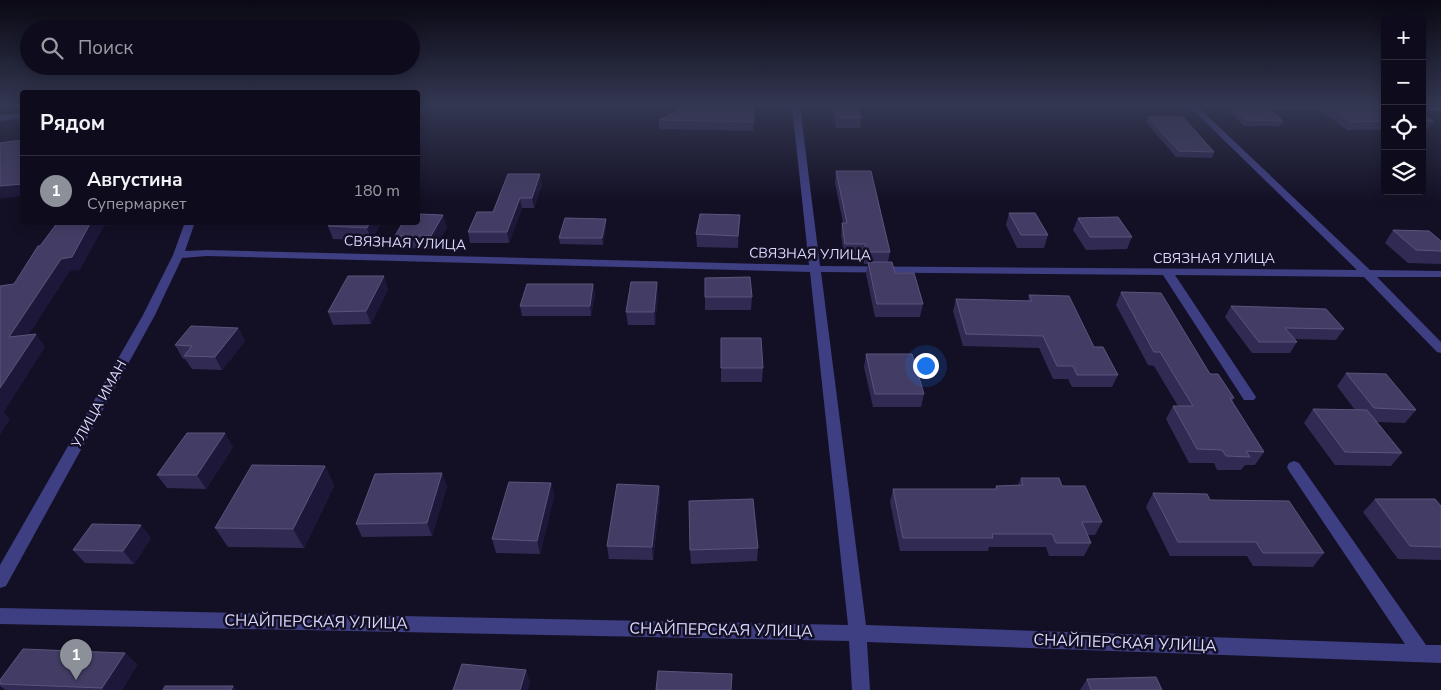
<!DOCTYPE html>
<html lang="ru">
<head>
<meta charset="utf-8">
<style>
  :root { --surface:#0e0c1c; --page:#171525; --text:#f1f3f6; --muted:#9b9ba3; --line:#2e2c3b; --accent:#8c9099 }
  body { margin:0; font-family:"Nunito Sans",sans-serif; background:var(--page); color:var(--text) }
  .controls { position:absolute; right:15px; top:15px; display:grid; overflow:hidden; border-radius:5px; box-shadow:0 2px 12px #0003 }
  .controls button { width:45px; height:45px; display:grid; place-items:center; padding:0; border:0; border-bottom:1px solid var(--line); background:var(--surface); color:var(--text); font:25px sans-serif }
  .you { position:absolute; left:925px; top:365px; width:18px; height:18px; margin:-12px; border:4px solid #fff; border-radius:50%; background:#1a73e8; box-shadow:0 0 0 8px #1a73e833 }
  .badge { display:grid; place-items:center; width:32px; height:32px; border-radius:50%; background:var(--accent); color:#fff; font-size:16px; font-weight:700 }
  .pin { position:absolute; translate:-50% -41px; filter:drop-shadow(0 1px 2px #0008) }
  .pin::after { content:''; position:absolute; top:26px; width:18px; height:15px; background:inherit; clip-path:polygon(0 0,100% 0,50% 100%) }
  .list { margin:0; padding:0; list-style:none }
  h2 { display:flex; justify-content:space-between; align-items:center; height:65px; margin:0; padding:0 20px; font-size:21px }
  h2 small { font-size:16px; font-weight:400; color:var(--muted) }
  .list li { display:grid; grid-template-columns:32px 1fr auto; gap:15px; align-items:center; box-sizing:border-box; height:70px; padding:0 20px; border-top:1px solid var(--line) }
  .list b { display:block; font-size:19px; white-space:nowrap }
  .list p { margin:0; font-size:16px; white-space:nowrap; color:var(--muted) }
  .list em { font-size:16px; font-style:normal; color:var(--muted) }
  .icon { flex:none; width:28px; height:28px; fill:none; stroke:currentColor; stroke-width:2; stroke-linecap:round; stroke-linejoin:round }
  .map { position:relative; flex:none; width:1441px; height:690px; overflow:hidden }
  .search { position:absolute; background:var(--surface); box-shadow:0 2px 12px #0003; left:20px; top:20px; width:400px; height:55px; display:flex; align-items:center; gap:12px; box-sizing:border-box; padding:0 18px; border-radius:28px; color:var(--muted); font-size:19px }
  .panel { position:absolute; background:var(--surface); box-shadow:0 2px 12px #0003; left:20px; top:90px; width:400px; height:135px; border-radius:5px }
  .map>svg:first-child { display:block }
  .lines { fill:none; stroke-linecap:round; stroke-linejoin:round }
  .minor { fill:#3e3e82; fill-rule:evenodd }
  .wall { fill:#312a53 }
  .shaded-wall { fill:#1d1839 }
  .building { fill:#433d65; stroke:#5b557d }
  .labels { text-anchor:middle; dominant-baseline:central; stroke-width:5; stroke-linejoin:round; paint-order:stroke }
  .street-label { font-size:14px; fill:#dad7fd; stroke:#131025 }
  .near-street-label { font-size:16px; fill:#dad7fd; stroke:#131025 }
</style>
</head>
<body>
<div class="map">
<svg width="1441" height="690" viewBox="0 0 1441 690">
  <rect width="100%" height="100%" fill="#131025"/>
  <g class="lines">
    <path class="minor" d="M792,106H800L820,266L1357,270L1189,106H1197L1370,270L1441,271V277H1377L1441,342V353L1437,352L1364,277L1175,275L1256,397L1254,400H1244L1163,275L821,272L866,625L1405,644L1289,471L1287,467L1289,463L1294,461L1299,463L1426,645H1441V663L867,642L870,690H852L849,641L0,624V608L848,625L810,272L207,256L182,258L155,315L6,586L0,588V565L143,315L173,255L185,222H195L185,251L207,250L809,265Z
      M1204,106H1338L1342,108L1338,110L1208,108Z
      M1422,107H1441V111H1422Z
      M22,113V118L0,121V115Z"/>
  </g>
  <path class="wall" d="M832,106H857L861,118L860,128H836Z
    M1229,106H1265L1283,121L1280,126H1244L1227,110Z
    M1324,106H1385V130H1347L1321,111Z
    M1422,113L1433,121L1428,129H1422Z
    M1148,117L1214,152L1212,158L1176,157L1146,122Z
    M659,120L754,122L753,131L659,129Z
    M836,171L890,252L888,262L895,273L923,304L920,317H875L866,274L868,264H864L863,256H844L841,235L842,223H843L835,183Z
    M542,184L534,208H522L509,243H470L468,232L493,212Z
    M1009,213L1048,235L1044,248H1017L1006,225Z
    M1078,218L1132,237L1127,249L1086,250L1073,230Z
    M331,222H382L371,240L333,239L328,226Z
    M606,225L603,245L560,244L559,238Z
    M447,227L434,249L399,248L395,236Z
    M739,227L738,248L697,247L696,234Z
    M1393,230L1441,241V264L1408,263L1385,243Z
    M705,278L752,297L751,310H705Z
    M593,284L595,294L591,316H522L520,306Z
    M388,289L371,324L333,325L328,312Z
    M1121,292L1210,374L1234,398L1232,401L1264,452L1255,465H1245L1241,470H1217L1214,463H1189L1166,419L1173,406H1178L1154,366L1148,365L1116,305Z
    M658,295L655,325H628L626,312Z
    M1029,295L1094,347L1118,375L1112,387H1072L1068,379H1053L1039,348L963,346L953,311L956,299L1028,301Z
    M1231,306L1344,329L1336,340L1295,339L1297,342L1290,353H1252L1225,317Z
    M238,328L245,341L222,370L192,369L185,359H183L175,345Z
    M721,338L763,368L762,382H721Z
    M866,354L924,394L921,407H873L864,367Z
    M1346,373L1416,410L1405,423L1377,422L1402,453L1391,466L1335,465L1304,423L1313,409L1355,410L1337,386Z
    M233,447L206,489L167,488L157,475Z
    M325,466L334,486L304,548L228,547L215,528Z
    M1021,478L1062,486L1102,522L1095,535H1088L1091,543L1084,556H1049L1046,547H989L988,551H900L890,502L893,489H995L996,486L1018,485Z
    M551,483L554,496L540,554L496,553L492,539Z
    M447,486L432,536L362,537L356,524Z
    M659,486L660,499L653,560L609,559L607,546Z
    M1153,493L1324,553L1313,567L1253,566L1247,556H1170L1146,507Z
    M1375,499L1441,506V560L1398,559L1363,512Z
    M151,538L134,564L85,563L73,550Z
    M758,548L757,561L691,564L690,550Z
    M125,653L137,665L122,690H5L0,686V680Z
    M1087,679L1162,690H1080Z"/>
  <path class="shaded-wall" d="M421,106L423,111L418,120V112Z
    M540,174L542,184L534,208L532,198Z
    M22,184V196L0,199V186Z
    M520,198L522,208L509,243L507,232Z
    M443,215L447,227L434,249L431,236Z
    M606,219V225L603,245L602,238Z
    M91,222H115L114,225L104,226L80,270L70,271L19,350L9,337L61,259Z
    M370,222H382L371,240L367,228Z
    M384,276L388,289L371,324L366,311Z
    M657,282L658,295L655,325L654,312Z
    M593,284L595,294L591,316L590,306Z
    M238,328L245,341L222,370L215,357Z
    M36,334L45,347L4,412L10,419L0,435V388Z
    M225,433L233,447L206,489L197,475Z
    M325,466L334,486L304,548L293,529Z
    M442,473L447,486L432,536L427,523Z
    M551,483L554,496L540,554L537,541Z
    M659,486L660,499L653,560L652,547Z
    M141,525L151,538L134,564L123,551Z
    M125,653L137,665L122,690H104L102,688Z
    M526,670L530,682L528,690H520Z
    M233,686L237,690H231Z"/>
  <path class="building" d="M418,106H421L418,112Z
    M687,106H753L754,122L659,120Z
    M835,106H857L861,118L837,117Z
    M1230,106H1265L1283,121L1247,120Z
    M1330,106H1385V121L1352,122Z
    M1422,113L1433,121H1422Z
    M1148,117H1183L1214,152L1179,151Z
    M22,140V184L0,186V143Z
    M836,171H871L890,252H866L865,244H845L842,223H847Z
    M508,174H540L532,198H520L507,232H468L477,212H493Z
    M1009,213H1035L1048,235H1021Z
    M418,214L443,215L431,236H395L403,222H418Z
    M700,214L740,215L738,236L696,234Z
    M1118,217L1132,237H1090L1078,218Z
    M565,218L606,219L602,238H559Z
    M58,222H91L72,257L61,259L9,337L36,334L0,388V286L14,284L38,246H40Z
    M331,222H370L367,228L328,226Z
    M1393,230L1429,231L1441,241V251L1416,250Z
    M868,262H892L895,273H914L923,304H877Z
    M348,276H384L366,311L328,312Z
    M750,277L752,297H705V278Z
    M631,282H657L654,312H626Z
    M527,284H593L590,306H520Z
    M1121,292L1161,293L1210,374H1218L1234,398H1230L1264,452L1246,451L1250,457L1226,456L1222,450L1197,449L1173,406H1193L1160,352H1154Z
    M1029,295L1069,296L1094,347H1103L1118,375H1077L1073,366H1057L1043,336L966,334L956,299L1032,301Z
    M1231,306L1326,309L1344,329L1285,328L1297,342H1259Z
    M191,326L238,328L215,357L184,356L192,346L175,345Z
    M721,338H761L763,368H721Z
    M866,354H912L924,394H875Z
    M1346,373L1386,374L1416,410L1374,408Z
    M1313,409L1367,410L1402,453L1345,452Z
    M187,433H225L197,475H157Z
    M252,465L325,466L293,529L215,528Z
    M442,473L427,523L356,524L375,474Z
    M1021,478H1059L1062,486H1085L1102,522H1082L1091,543H1056L1052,534H992L993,538H903L893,489H997L996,486L1023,485Z
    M509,482L551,483L537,541L492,539Z
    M617,484L659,486L652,547L607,546Z
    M1153,493L1207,494L1210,500L1289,501L1324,553H1263L1256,542H1178Z
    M753,499L758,548L690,550L689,501Z
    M1375,499H1435L1441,506V547L1410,546Z
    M92,524L141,525L123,551L73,550Z
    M23,649L125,653L102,688L0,684V680Z
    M462,664L526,670L520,690H453Z
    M658,671L732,674L731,690H656Z
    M1156,677L1162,690H1091L1087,679Z
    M165,686H233L231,690H163Z"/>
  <linearGradient id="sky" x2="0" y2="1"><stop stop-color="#0a0914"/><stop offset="0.52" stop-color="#333751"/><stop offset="1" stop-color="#333751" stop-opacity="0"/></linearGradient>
  <rect width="1441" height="202" fill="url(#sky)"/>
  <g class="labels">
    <g class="street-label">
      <text transform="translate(405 243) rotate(2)">СВЯЗНАЯ УЛИЦА</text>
      <text transform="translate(810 254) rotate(1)">СВЯЗНАЯ УЛИЦА</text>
      <text x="1214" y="258">СВЯЗНАЯ УЛИЦА</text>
      <text transform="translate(99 404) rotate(-61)">УЛИЦА ИМАН</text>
    </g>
    <g class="near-street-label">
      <text transform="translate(316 622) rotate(1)">СНАЙПЕРСКАЯ УЛИЦА</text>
      <text transform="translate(721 630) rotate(1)">СНАЙПЕРСКАЯ УЛИЦА</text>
      <text transform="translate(1125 643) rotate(2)">СНАЙПЕРСКАЯ УЛИЦА</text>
    </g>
  </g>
</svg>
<div class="controls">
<button>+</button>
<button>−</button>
<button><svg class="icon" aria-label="locate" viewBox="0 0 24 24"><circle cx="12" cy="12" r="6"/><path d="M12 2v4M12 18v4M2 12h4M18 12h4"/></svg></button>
<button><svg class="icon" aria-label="layers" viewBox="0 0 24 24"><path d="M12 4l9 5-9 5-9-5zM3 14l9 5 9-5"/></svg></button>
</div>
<div class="you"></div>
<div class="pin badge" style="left:76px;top:680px">1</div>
<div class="search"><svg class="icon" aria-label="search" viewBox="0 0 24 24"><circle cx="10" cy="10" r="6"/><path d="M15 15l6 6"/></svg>Поиск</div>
<section class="panel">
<h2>Рядом<small></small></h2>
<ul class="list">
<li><span class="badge">1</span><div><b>Августина</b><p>Супермаркет</p></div><em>180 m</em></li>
</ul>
</section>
</div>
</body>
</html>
